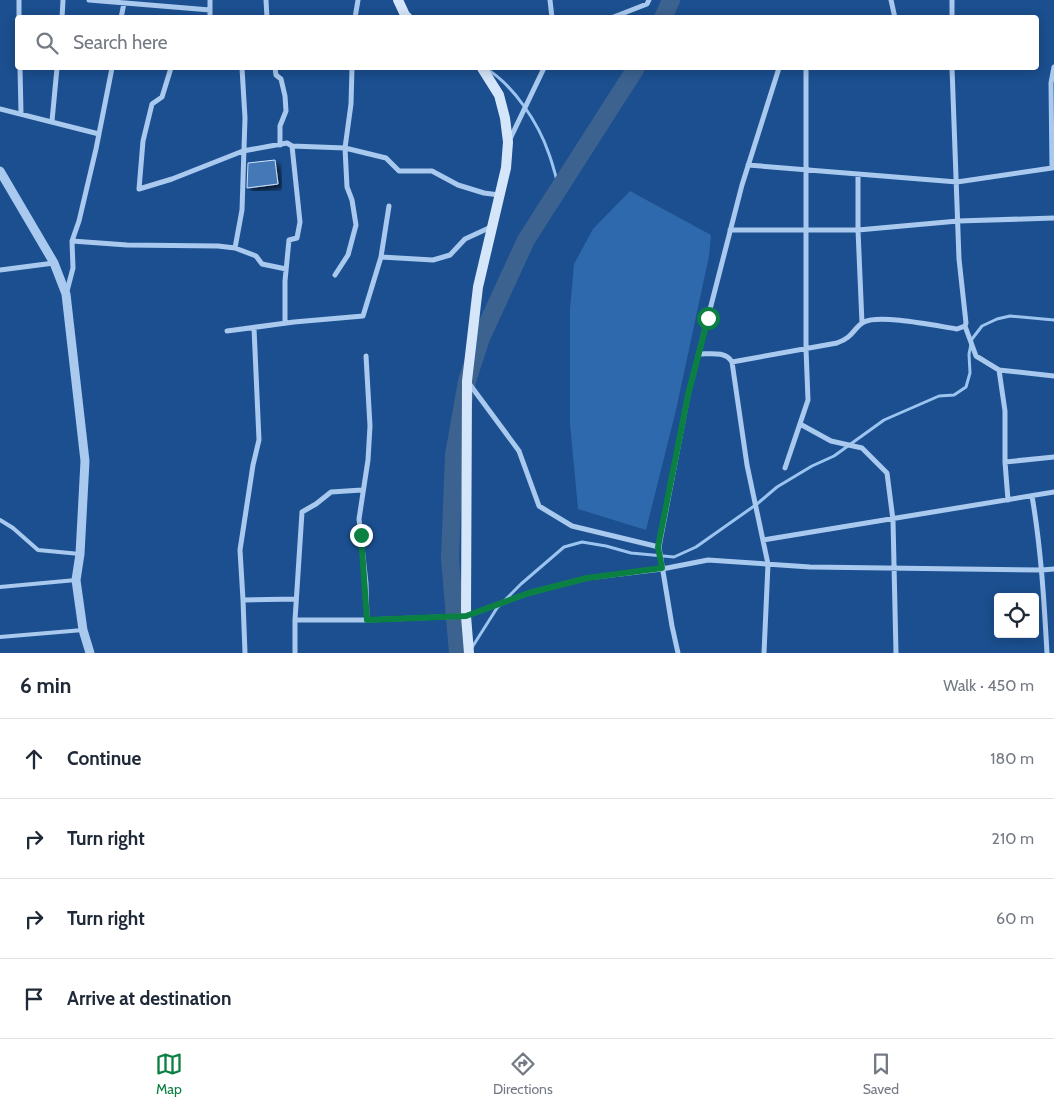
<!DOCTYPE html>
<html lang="en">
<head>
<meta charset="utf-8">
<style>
  :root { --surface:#fff; --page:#f2f2f3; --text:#1f2937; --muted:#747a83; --line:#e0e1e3; --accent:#0b8043 }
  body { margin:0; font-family:Cabin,sans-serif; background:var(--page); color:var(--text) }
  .controls { position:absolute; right:15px; bottom:15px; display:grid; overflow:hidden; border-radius:5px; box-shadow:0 2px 12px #0003 }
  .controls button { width:45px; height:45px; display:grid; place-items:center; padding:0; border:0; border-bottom:1px solid var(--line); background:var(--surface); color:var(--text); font:25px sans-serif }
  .stop { position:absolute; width:15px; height:15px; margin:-11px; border:4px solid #0b8043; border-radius:50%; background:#fff }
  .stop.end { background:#0b8043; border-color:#fff; box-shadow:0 1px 5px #0008 }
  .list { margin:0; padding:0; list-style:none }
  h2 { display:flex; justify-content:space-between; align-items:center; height:65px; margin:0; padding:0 20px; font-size:21px }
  h2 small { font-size:16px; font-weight:400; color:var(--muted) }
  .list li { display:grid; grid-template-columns:32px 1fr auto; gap:15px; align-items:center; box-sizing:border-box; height:80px; padding:0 20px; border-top:1px solid var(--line) }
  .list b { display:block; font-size:19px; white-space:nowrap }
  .list em { font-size:16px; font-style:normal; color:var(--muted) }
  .icon { flex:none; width:28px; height:28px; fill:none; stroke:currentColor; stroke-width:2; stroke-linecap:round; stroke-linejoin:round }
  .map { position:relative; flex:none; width:1054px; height:653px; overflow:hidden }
  .search { position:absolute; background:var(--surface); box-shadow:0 2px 12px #0003; left:15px; right:15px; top:15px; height:55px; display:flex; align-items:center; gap:12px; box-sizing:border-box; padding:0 18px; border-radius:5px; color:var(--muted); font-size:19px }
  .sheet { height:385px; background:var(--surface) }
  nav { display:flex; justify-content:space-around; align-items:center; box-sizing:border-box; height:70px; border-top:1px solid var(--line); background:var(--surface); font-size:14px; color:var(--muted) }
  nav a { display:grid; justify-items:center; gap:2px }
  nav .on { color:var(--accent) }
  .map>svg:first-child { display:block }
  .green { fill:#2e69ad }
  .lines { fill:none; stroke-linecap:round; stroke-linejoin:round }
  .stream { stroke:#9cc4f0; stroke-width:3 }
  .river { stroke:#3c6290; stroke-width:18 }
  .building { fill:#4478b7; stroke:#cfe3fa; filter:url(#shadow) }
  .service { stroke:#a9c9ee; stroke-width:4 }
  .minor { stroke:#a9c9ee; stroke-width:5 }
  .tertiary { stroke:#a9c9ee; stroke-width:9 }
  .secondary { stroke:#d6e6fa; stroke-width:10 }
  .route { stroke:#0b8043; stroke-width:6 }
</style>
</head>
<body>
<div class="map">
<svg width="1054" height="653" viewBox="0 0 1054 653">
  <defs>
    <filter id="shadow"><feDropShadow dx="4.5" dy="4.5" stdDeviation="2.5" flood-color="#0009"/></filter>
  </defs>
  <rect width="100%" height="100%" fill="#1b4f8f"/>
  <path class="green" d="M630,191L711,235L709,256L676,410L646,530L578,509L570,424V309L574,264L593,229Z"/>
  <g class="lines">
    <path class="stream" d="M485,68C513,84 539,124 549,154C553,165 556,177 559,188
      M471,649L497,608L521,584L564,547L582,542L606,546L631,553L674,557L696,547L757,504L777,487L812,466L834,456L884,420L939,396L954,395L966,387L970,373L969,354L972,339L982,326L997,319L1010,316L1054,320"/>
    <path class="river" d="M663,18L671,0
      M458,653L450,558L454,455L467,381L481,338L526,240L636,68"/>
  </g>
  <path class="building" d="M275,160L278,184L247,188L248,163Z"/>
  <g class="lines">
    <path class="service" d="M0,520L13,528L38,550L80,554
      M0,587L76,580
      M0,637L83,630"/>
    <path class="minor" d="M19,0V18
      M89,0L210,10
      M210,0V18
      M266,0L267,18
      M550,0L552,18
      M891,0L895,18
      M62,18L63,0
      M121,18L124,3
      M355,18L358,0
      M611,18L647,4L649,0
      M952,18V0
      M20,68L21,113
      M171,68L162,97L152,104L143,141L139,189L172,179L243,151L287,143L292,146L345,148L386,158L399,171H432L458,185L484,193L499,195
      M275,68L276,75L281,79L285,96L286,111L280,126V145
      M0,109L99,134
      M52,121L57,68
      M510,139L544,68
      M748,165L957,182L1052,168L1051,83L1054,67
      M858,174V230L862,323
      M730,230H858L958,221L1054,218
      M72,241L127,245L218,246L235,248L256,256L262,264L286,269
      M235,248L242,210L245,118L242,68
      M381,257L389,206
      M0,270L54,263
      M335,275L348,255L356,225L352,200L347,187L345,148L351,104L352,68
      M67,291L73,268L72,241L79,221L96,149L112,68
      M285,323V281L289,240L297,238L300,222L292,146
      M965,326L976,356L999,370L1054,376
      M254,328L259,440L253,465L240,550L243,600L296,599
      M227,331L294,322L363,316L381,257L433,260L450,255L465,239L491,227
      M699,354C710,354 726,351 732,362L747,465L768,564L764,653
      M366,356L370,426L368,460L359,519L366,583L367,620
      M732,362L837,343C854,337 853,328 864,322C880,314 937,326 957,329L965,326L966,323L959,259L952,68
      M999,370L1005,411V462L1008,500
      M468,382L519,451L539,506L572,526L659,547
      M800,424L831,441L862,448L887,473L893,520L896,653
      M1005,462L1054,457
      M785,468L808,400L806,349V68
      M1032,496C1041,548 1044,600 1047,653
      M763,540L1054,492
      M243,600L245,653
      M295,620H367L466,616L529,593L587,578L662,569L708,560L810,567L1042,570L1054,569
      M295,653V620L302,512L316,504L331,492L362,490
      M678,653L672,626L659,547L688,395L742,185L779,68"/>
    <path class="tertiary" d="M0,171L54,263L66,294L85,461L80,554L76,580L83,630L90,653"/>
    <path class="secondary" d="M398,0L405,15L408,18
      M469,653L466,616L467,381L478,287L506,168L508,142L505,118L499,95L482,68"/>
  </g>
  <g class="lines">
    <path class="route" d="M361,535L367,620L466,616L529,593L587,578L662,568L658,547L688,395L708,318"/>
  </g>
</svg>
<div class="controls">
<button><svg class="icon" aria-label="locate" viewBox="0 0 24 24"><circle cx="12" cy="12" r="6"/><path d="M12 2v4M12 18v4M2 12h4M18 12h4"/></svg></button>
</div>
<div class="stop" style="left:708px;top:318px"></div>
<div class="stop end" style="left:361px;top:535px"></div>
<div class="search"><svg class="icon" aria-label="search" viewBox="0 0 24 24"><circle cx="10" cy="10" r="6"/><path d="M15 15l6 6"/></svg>Search here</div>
</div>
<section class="sheet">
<h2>6 min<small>Walk · 450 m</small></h2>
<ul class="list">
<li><svg class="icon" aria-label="ahead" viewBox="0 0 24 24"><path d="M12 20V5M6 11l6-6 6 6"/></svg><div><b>Continue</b></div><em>180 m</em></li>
<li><svg class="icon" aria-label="right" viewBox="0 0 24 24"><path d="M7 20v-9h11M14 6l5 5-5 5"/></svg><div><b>Turn right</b></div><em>210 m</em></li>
<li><svg class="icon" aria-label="right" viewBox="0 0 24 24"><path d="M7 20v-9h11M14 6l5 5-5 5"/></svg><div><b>Turn right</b></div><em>60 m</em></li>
<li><svg class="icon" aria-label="arrive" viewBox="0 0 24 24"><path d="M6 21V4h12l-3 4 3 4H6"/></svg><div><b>Arrive at destination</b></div></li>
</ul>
</section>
<nav>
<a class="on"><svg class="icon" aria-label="map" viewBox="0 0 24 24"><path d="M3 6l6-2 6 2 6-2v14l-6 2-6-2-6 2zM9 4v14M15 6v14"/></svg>Map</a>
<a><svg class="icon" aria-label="directions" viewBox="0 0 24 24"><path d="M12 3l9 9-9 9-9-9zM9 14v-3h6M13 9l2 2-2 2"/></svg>Directions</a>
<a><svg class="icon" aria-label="saved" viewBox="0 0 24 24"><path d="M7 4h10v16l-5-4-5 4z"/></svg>Saved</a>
</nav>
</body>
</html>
